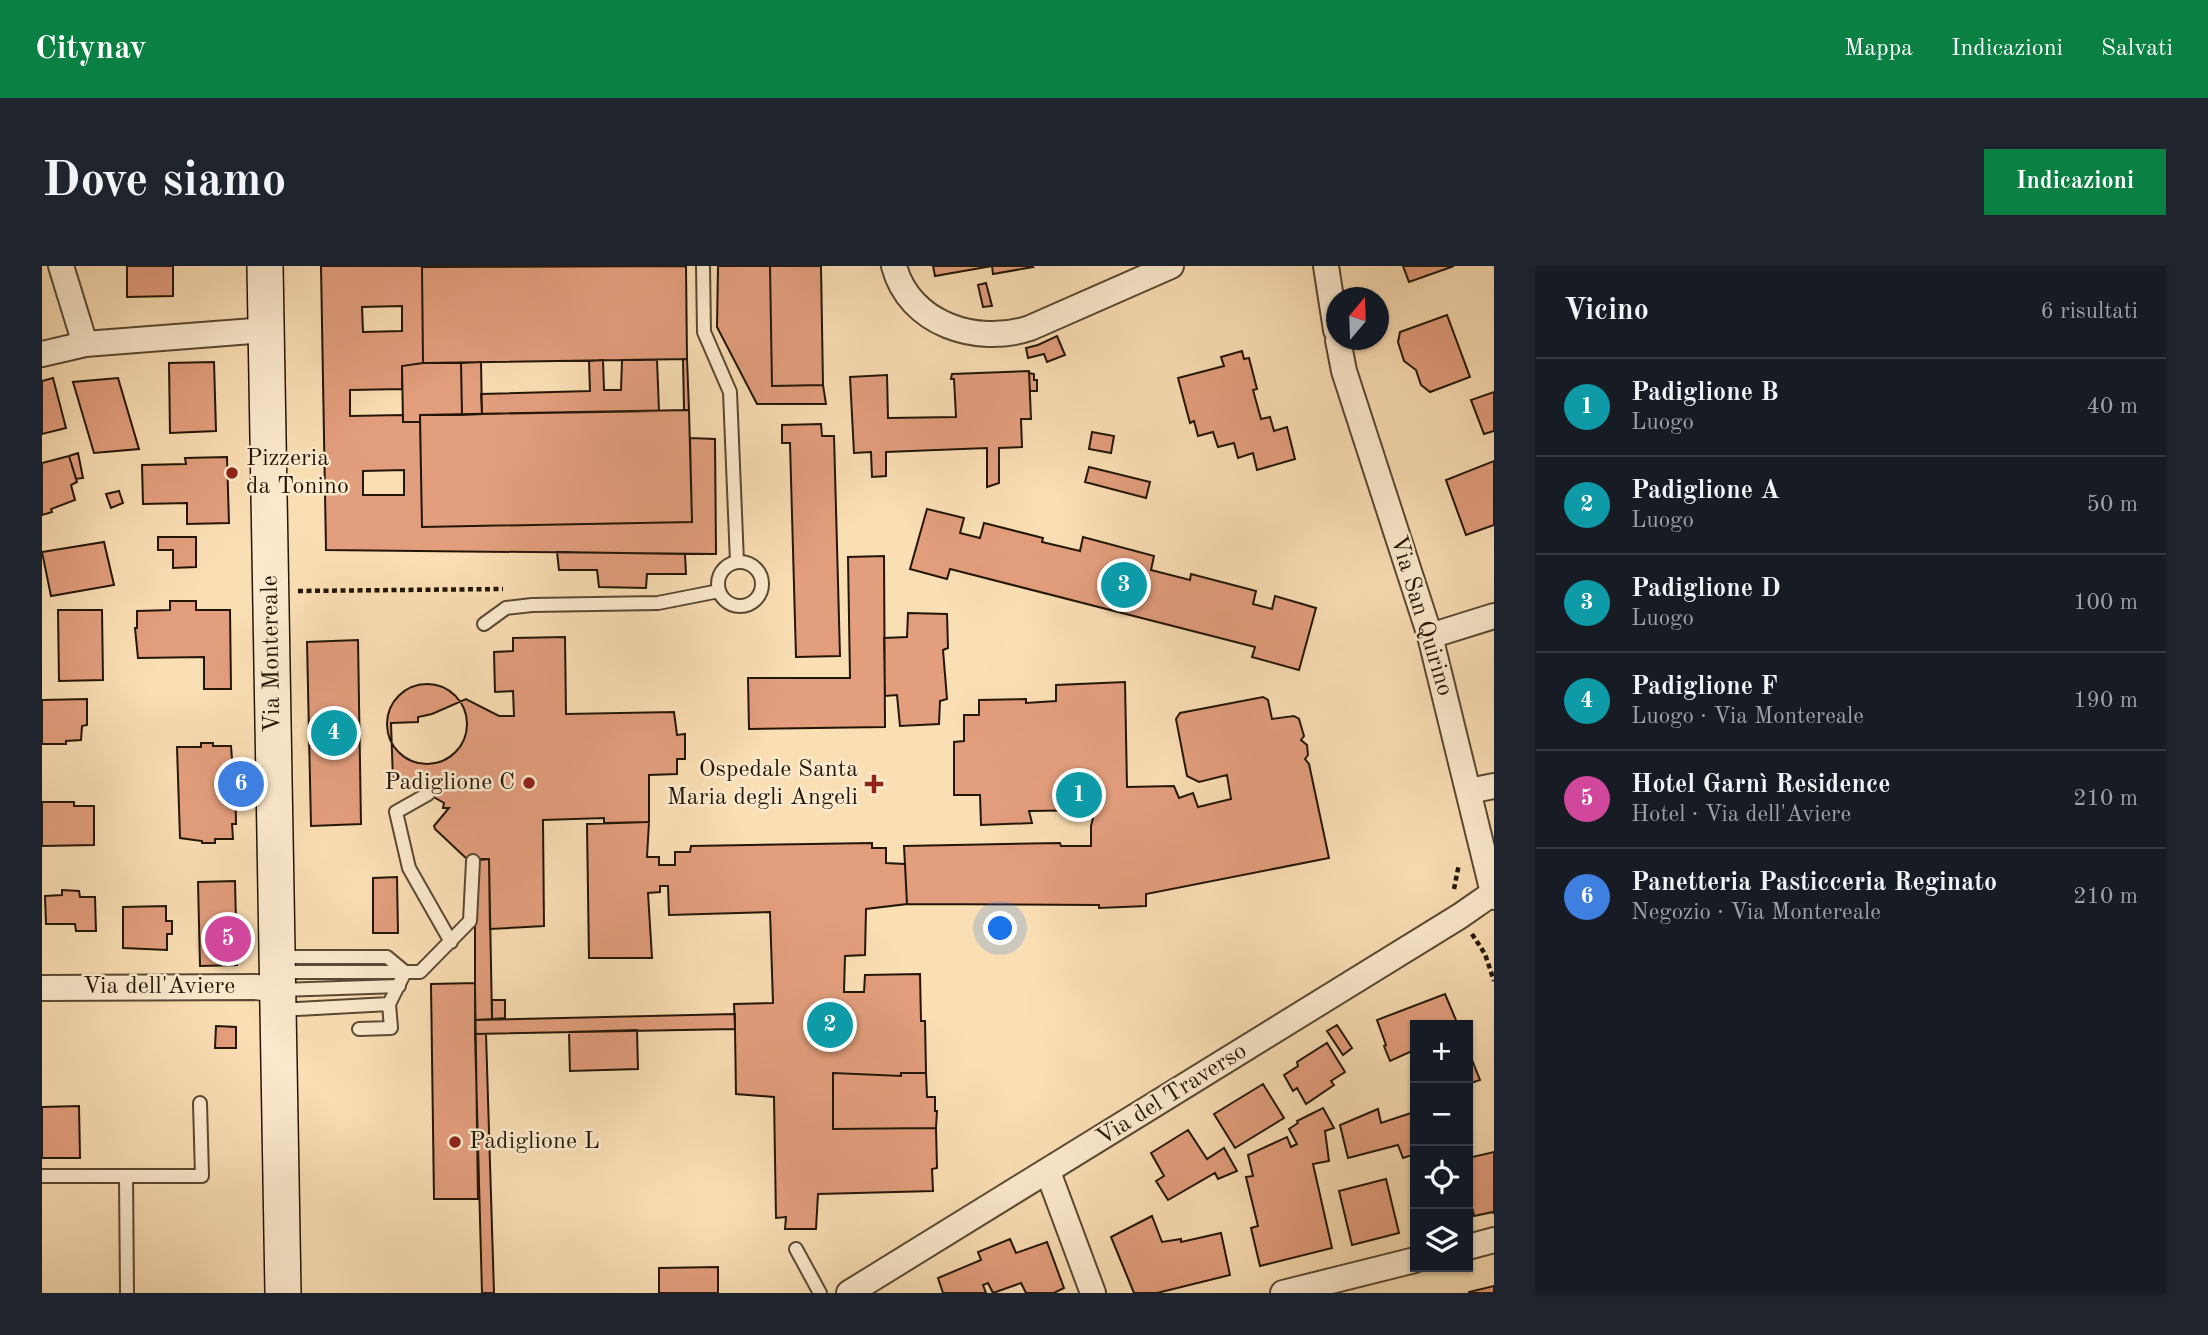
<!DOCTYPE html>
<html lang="it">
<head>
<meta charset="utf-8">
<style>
  :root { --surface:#171b24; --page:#20242c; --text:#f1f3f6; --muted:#9ea1a6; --line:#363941; --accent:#0b8043 }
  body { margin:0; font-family:"Old Standard TT",serif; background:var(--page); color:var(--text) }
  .controls { position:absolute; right:21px; bottom:21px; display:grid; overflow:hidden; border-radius:0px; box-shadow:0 2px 5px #0004 }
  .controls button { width:63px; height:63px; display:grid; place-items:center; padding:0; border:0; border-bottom:2px solid var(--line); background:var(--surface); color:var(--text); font:35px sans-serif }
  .compass { position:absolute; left:1284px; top:21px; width:63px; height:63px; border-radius:50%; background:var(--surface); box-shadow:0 2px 5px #0004; rotate:19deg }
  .you { position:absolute; left:959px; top:663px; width:24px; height:24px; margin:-18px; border:5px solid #fff; border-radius:50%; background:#1a73e8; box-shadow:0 0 0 10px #1a73e833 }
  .badge { display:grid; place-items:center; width:46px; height:46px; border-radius:50%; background:var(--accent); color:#fff; font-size:23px; font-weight:700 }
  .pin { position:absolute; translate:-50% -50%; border:4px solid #fff; box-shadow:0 2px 7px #0006 }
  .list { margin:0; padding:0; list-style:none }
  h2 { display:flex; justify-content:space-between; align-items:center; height:91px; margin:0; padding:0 28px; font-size:30px }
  h2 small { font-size:23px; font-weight:400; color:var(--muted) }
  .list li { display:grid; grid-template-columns:46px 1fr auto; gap:21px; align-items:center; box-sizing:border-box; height:98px; padding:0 28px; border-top:2px solid var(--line) }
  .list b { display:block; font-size:26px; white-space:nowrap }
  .list p { margin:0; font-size:23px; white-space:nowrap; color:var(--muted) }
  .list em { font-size:23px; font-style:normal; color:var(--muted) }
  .icon { flex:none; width:38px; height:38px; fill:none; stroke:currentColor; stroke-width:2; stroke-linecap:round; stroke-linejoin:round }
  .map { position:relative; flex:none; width:1452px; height:1027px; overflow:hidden; border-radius:0px }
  header { display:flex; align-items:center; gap:42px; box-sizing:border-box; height:98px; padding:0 35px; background:var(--accent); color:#fff }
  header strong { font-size:33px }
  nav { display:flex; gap:38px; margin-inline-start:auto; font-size:24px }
  .intro { display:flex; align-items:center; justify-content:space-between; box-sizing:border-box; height:168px; padding:0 42px }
  h1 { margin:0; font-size:49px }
  .button { padding:18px 32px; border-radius:0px; background:var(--accent); color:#fff; font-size:24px; font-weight:700 }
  main { display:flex; gap:42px; padding:0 42px }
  aside { flex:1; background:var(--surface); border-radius:0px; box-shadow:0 2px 5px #0004 }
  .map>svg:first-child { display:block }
  .building { fill:#e39e7d; stroke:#231607; stroke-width:2; fill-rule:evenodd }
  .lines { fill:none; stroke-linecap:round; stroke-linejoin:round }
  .lane-casing { stroke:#594832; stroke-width:16 }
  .street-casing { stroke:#594832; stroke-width:28 }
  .secondary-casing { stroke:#231607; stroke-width:38 }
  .path { stroke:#231607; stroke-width:4.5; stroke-dasharray:5 3.5; stroke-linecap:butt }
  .lane { stroke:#fceace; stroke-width:12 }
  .street { stroke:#fceace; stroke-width:24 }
  .secondary { stroke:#fceace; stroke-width:35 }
  .poi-dot { fill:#8f2418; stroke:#fceace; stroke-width:2.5 }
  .labels { text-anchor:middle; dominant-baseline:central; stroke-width:5; stroke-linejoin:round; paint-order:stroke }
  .poi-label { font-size:24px; fill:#231607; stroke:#fceace; text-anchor:start }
  .street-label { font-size:24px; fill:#231607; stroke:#fceace }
</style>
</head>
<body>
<header>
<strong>Citynav</strong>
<nav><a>Mappa</a><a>Indicazioni</a><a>Salvati</a></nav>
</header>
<div class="intro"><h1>Dove siamo</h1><a class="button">Indicazioni</a></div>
<main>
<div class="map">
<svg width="1452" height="1027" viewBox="0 0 1452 1027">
  <rect width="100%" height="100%" fill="#fadeb4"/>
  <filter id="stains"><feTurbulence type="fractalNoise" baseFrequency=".00286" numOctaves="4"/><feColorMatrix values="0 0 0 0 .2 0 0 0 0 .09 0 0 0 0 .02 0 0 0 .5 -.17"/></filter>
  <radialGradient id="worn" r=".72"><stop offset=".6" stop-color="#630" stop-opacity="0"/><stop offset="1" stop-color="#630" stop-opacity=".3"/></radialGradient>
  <path class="building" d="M85,0H131V30L85,31Z
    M279,0H380L381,97L360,100V123L308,124V150L361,149V156H378L380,261L650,256L648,172L673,173L674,288L284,284ZM360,40V65L321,66L320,41ZM362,204V229H321V205Z
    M644,0L645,93L381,97L380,1Z
    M676,0H728L730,120L781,119L784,138H715L675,61Z
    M728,0H779L781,119L730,120Z
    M891,0H990L991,1L951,8L950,0L893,10Z
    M1361,0H1412L1367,16Z
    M944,17L950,40L941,41L936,19Z
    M1405,49L1428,111L1388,126L1379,119L1374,104L1362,95L1356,76L1358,66Z
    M1015,70L1023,89L1005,96L1002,88L986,92L984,82L996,79Z
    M1200,85L1202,93L1207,92L1215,123L1211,124L1219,153L1228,151L1232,165L1245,161L1253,193L1215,204L1211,187L1196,192L1192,177L1176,181L1171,166L1156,170L1152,155L1148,157L1136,112L1182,100L1179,91Z
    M641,93H645L647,144H642Z
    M561,94L562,124H579L580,94H615L617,145L440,148L439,128L548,125L547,95Z
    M172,96L174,165L128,167L127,97Z
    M439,96L440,148L420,149L419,97Z
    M381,97H419L420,149H378V156H361L360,100Z
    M987,105L989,153H979L980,181L957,182V217L945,221V182L844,186V210L830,211L829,186L812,187L808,111L845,109L846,152L914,151L912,113H909L910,108Z
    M987,107L992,108V114H995V125H988Z
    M11,112L24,162L0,168V115Z
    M76,112L97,183L52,187L31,116Z
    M1452,126V165L1442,168L1429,134Z
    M647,144L650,256L380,261L378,149Z
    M779,158L780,170H792L798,390L754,391L748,177H740V159Z
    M1050,166L1072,170L1069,187L1047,183Z
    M36,187L41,212L34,213L27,190Z
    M27,190L35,216L29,219L33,234L9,243L10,246L0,249V197Z
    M185,191L187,257L145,258V237L101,238L100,199L144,198L143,192Z
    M1452,195V259L1424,269L1404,214Z
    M1047,201L1108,216L1104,232L1043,216Z
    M77,225L81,237L69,242L64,228Z
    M885,243L922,252L918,267L938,272L942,257L1001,272L1000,276L1038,285L1041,271L1112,290L1109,304L1148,314L1149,308L1214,325L1211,338L1230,343L1233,330L1274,342L1257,404L1210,391L1213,381L908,303L905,313L868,303Z
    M116,271H154V301L131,302V284H116Z
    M62,276L72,319L9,330L0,286Z
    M515,286L643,288L644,308H605L604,322L557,321L555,304H517Z
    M842,290L843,461L707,463L706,412H808L806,291Z
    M128,335H154V344H188L189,423H162V391L96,392L93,362H95V345L128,344Z
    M16,344H60L61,414L17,415Z
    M866,347L905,348L906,382L901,384L905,433L898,435L897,458L858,460L855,429L843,430L842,372L865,371Z
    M523,371L524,448L632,446L635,469L643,468V493H635V508L607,509V556L562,557V552L501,554L502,660L448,663L447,593L427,595L393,563L392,560L407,542H401L402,537L383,526V519L351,514L349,457L376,456V451L390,448L424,433L457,450H472L471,425L453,426L452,386L471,385V372Z
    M316,374L319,558L269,560L265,376Z
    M1083,416L1085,521L1132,520L1137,532L1151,527L1156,541L1189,533L1185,509L1157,516L1145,510L1134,453L1138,447L1221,431L1226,434L1230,453L1252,450L1257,453L1262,470L1259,474L1265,479L1266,489L1263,493L1267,498L1287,592L1104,628V640L1057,642V639L865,638L862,580L1018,577L1019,580H1049V560L1053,544L987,545L990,557L939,559L938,529H912V476L922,475V449H937V434L984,433V437L1014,435V419Z
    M345 458a40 40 0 1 1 80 0a40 40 0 1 1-80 0Z
    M45,433V459L40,460L39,474L24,475V478H0V434Z
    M159,477H171V480H189L190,493H193L194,558H190L191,573H173V577H160V575L138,572L135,481H159Z
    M0,536H32V540H52V579L0,580Z
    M607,556L605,591H617V599H633V586H648L649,580L830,577V582H844V597L863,598L865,638L824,643L823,689L803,690L802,726H822L823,709L878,708L879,755H883L884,807H859V810L791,807V863L894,862L895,902L890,903L891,925L776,928L774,963H743L744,951L734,952L732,831L694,828L693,763L692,738L731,737L728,646L627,649L626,620H618V626L606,627L610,692H547L545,558Z
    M433,593H447L450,753L433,754Z
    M355,611L356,667H331V612Z
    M193,615L195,699L158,700L156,616Z
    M20,624L37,625L38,631H53L54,665H34L33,658H4L3,630L20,629Z
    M124,640V655H130V668H125V684L81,682V641Z
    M433,717L436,933H392L389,718Z
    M1403,728L1416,759H1373V790L1370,785L1348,795L1342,780L1344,779L1335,754Z
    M450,734H463V752L450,753Z
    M693,748V763L433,768V754Z
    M1295,759L1310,782L1301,789L1285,765Z
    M174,760L194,761V782H173Z
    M595,764L596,803L528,805L527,766Z
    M433,768H444L452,1027H440Z
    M1285,777L1303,806L1289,815L1292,819L1264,838L1255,822L1251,825L1242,809L1256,800L1255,796Z
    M1426,784L1438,814L1426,818Z
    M791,807L859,810V807H884L885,831H893V845H895L894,862L791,863Z
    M1221,818L1242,852L1193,882L1172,848Z
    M37,840L38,892H0V841Z
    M1281,842L1292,862L1283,865L1287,895L1271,898L1290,982L1218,1000L1209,962L1216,960L1204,911L1211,910L1206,889L1245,871L1249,881L1255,878L1247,863L1256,857L1255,855Z
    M1336,843L1339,857L1369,847L1373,859V888L1361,892L1356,879L1306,892L1298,859Z
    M1146,864L1165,893L1182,882L1195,905L1176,913L1173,907L1126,934L1114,915L1122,910L1109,887Z
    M1452,886V948L1451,946L1432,950L1426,924V892Z
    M1344,913L1357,967L1310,979L1297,925Z
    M1110,950L1120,976L1139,973V976L1179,967L1188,1009L1115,1027H1092L1069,971Z
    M968,973L974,987L1005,976L1022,1022L1012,1027H984L979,1017L951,1027L946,1017L941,1019L944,1027H901L896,1012L939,994L936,986Z
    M676,1001V1027H617V1002Z
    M1452,1020V1027H1427V1026Z"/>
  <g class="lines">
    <defs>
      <path id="lane" d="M661,0L662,66L688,126L695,296
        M676 318a22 22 0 1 1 44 0a22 22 0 1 1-44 0Z
        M442,358L464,342L490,339L616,337L677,325
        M386,528L354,546L367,602L409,676
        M236,691H345L363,706
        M237,706H378L428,655L431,595
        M238,724L357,720
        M237,744L347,738L363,706
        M317,763L349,762L347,738
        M0,910H84
        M754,983L778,1027
        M85,1027L84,910H160L158,837"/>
      <path id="street" d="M19,0L43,78
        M852,0C867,58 935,80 988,62L1129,0
        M1284,0L1294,64
        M1296,74L1302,105L1388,370L1452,631
        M0,88L43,78L224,64
        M1388,370L1452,350
        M1427,525L1452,520
        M0,722L214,721L235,724
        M1006,906L1051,1027
        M1426,981L1452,974
        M807,1027L1418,650L1451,627
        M1241,1027L1373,994"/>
      <path id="secondary" d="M223,0L241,1027"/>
    </defs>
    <use href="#lane" class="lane-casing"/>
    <use href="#street" class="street-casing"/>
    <use href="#secondary" class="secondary-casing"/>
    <path class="path" d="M256,325L461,323
      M1412,623L1417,598
      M1430,668L1443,688L1452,715"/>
    <use href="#lane" class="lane"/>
    <use href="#street" class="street"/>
    <use href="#secondary" class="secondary"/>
  </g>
  <g class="poi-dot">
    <circle cx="190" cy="207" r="7"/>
    <circle cx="487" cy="517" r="7"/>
    <path d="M828.5 507.5h7v7h7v7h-7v7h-7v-7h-7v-7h7z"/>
    <circle cx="413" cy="876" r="7"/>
  </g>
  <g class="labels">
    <g class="poi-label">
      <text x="204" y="193">Pizzeria<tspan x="204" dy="28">da Tonino</tspan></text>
      <text x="816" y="504" text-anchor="end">Ospedale Santa<tspan x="816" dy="28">Maria degli Angeli</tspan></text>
      <text x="473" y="517" text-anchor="end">Padiglione C</text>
      <text x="427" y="876">Padiglione L</text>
    </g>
    <g class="street-label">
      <text transform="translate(1379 350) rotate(73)">Via San Quirino</text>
      <text transform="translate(230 388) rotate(-91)">Via Montereale</text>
      <text x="117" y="721">Via dell'Aviere</text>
      <text transform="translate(1130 829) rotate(-32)">Via del Traverso</text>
    </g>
  </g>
  <rect width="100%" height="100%" filter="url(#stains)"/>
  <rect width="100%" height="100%" fill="url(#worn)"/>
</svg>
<div class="controls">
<button>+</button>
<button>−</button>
<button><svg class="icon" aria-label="locate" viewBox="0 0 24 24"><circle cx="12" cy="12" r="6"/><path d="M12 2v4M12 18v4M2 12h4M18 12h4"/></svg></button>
<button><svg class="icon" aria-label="layers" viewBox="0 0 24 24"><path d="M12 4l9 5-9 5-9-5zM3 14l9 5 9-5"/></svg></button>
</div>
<svg class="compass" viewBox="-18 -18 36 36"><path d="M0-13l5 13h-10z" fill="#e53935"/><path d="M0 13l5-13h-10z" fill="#9ea1a6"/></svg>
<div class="you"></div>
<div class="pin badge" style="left:1037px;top:529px;background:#0f9aa8">1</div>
<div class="pin badge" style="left:788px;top:759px;background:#0f9aa8">2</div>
<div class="pin badge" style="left:1082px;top:319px;background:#0f9aa8">3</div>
<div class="pin badge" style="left:292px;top:467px;background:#0f9aa8">4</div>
<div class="pin badge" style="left:186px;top:673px;background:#d1479c">5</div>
<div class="pin badge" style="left:199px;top:518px;background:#3f7fe0">6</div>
</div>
<aside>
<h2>Vicino<small>6 risultati</small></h2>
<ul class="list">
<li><span class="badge" style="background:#0f9aa8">1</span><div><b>Padiglione B</b><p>Luogo</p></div><em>40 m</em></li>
<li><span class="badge" style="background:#0f9aa8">2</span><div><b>Padiglione A</b><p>Luogo</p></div><em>50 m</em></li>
<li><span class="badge" style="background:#0f9aa8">3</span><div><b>Padiglione D</b><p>Luogo</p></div><em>100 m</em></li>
<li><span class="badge" style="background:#0f9aa8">4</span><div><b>Padiglione F</b><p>Luogo · Via Montereale</p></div><em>190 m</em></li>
<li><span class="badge" style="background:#d1479c">5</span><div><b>Hotel Garnì Residence</b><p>Hotel · Via dell'Aviere</p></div><em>210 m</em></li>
<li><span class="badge" style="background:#3f7fe0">6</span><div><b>Panetteria Pasticceria Reginato</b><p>Negozio · Via Montereale</p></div><em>210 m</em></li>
</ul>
</aside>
</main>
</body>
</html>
